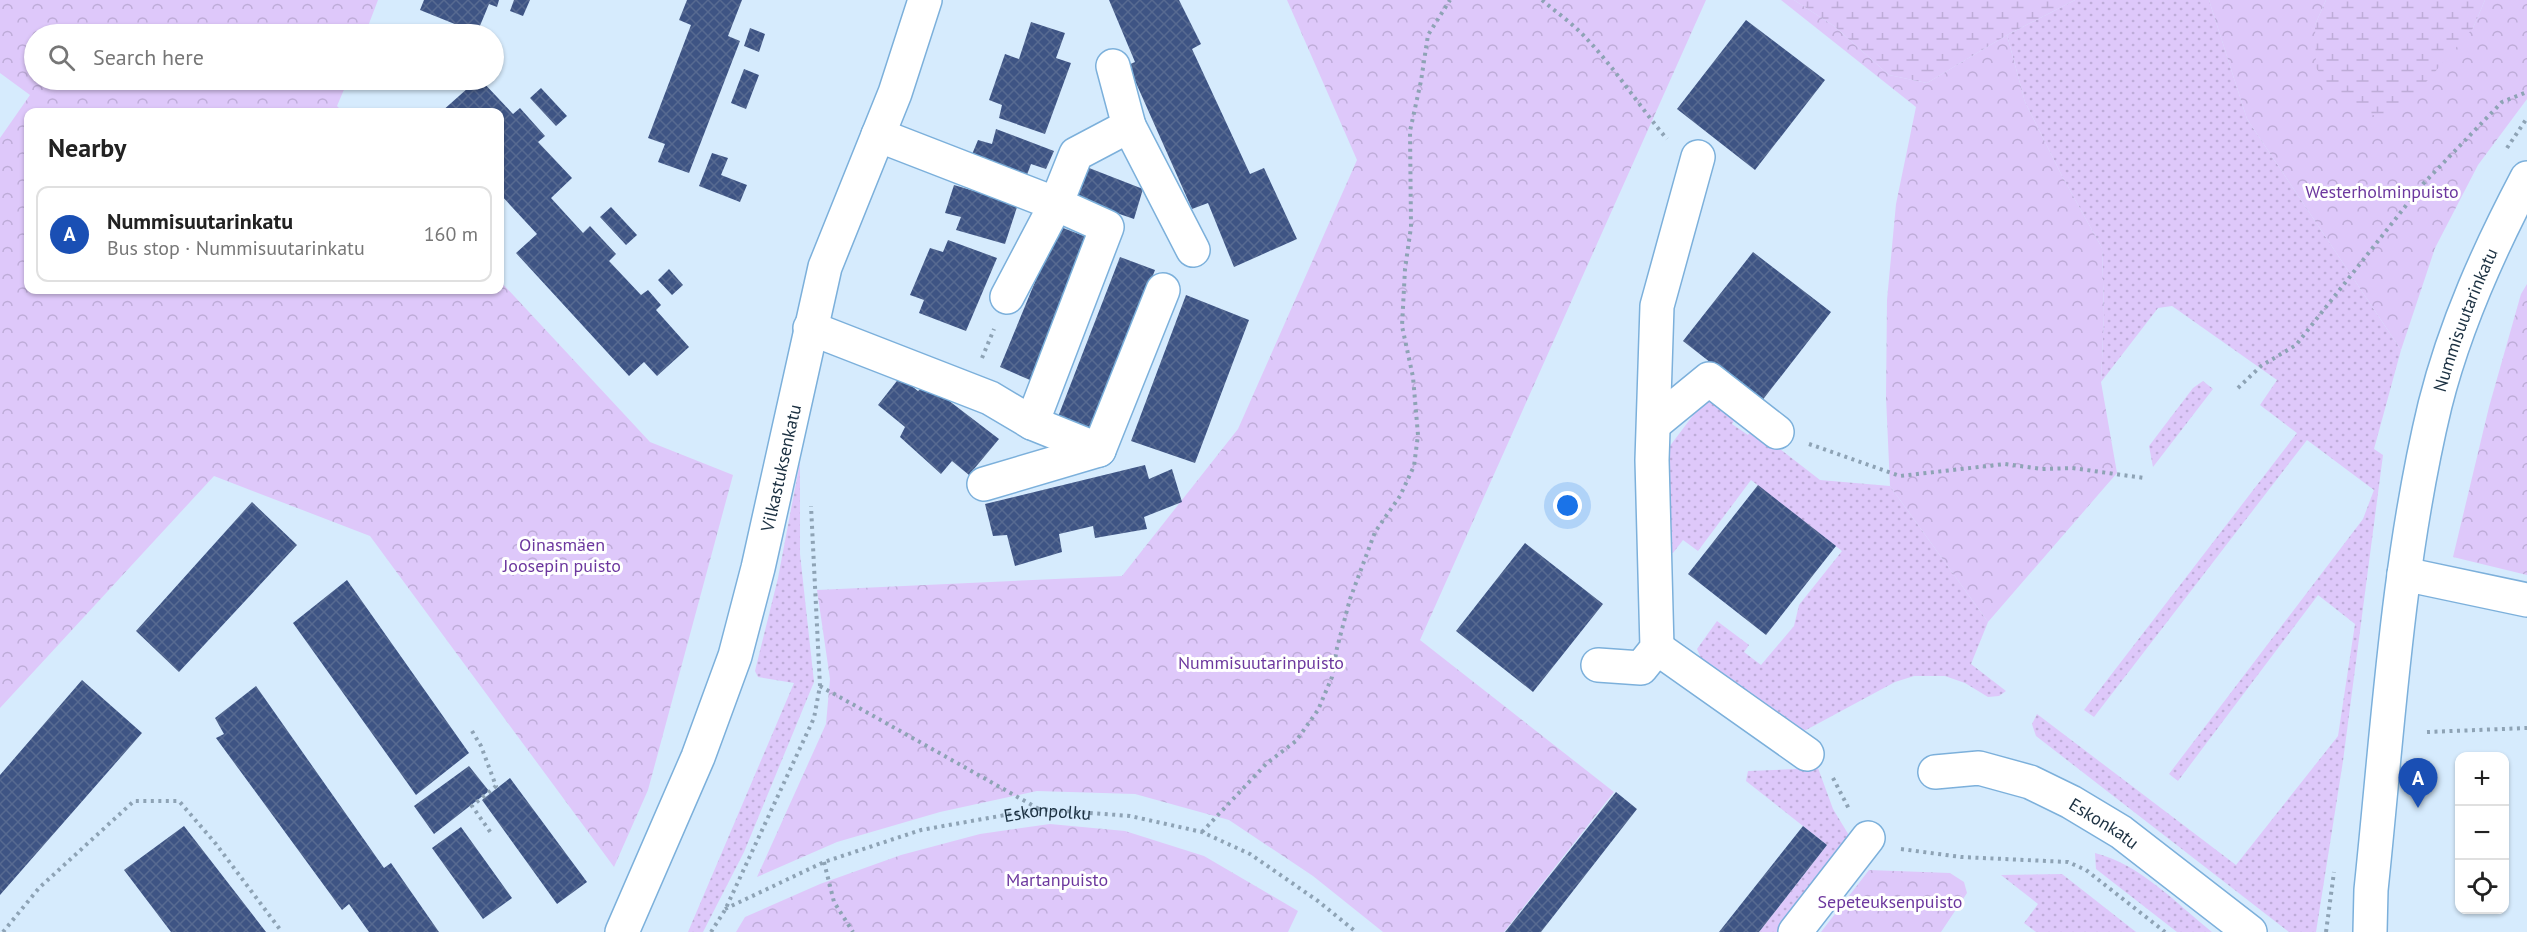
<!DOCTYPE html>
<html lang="en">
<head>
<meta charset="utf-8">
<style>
  :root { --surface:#fff; --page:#f6f6f6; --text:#222; --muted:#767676; --line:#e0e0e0; --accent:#1a73e8 }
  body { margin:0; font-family:"PT Sans",sans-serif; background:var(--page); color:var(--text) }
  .controls { position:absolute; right:18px; bottom:18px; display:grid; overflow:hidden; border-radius:12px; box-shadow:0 2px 4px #0004 }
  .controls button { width:54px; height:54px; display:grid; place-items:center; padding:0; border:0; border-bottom:2px solid var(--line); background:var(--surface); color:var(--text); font:30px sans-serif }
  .you { position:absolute; left:1568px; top:506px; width:21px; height:21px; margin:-15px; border:4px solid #fff; border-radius:50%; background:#1a73e8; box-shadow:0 0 0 9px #1a73e833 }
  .badge { display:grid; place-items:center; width:39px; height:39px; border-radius:50%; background:var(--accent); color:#fff; font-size:20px; font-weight:700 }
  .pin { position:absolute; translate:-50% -50px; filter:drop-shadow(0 2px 3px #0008) }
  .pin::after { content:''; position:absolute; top:32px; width:21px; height:18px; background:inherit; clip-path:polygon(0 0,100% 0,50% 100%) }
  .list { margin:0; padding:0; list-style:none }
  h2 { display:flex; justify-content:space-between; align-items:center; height:78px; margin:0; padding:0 24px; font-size:26px }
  h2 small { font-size:20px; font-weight:400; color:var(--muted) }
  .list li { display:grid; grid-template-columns:39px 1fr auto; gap:18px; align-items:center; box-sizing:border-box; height:96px; margin:0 12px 12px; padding:0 12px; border:2px solid var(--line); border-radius:12px }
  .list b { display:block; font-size:22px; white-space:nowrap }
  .list p { margin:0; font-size:20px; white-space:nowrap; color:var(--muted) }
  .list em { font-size:20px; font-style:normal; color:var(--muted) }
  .icon { flex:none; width:33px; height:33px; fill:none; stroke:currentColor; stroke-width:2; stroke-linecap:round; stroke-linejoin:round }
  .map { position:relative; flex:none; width:2527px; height:932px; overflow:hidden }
  .search { position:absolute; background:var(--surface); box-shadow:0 2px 4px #0004; left:24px; top:24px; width:480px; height:66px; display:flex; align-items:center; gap:15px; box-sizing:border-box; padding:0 21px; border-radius:33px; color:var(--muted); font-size:22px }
  .panel { position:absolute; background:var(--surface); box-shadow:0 2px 4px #0004; left:24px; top:108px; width:480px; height:186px; border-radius:12px }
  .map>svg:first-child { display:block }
  .grass { fill:url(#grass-dots) }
  .forest { fill:url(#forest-crowns) }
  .wetland { fill:url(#wetland-marsh) }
  .building { fill:url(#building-cross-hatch) }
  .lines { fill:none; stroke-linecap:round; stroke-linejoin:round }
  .minor-casing { stroke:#7cb0db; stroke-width:36 }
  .path { stroke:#8ea3b5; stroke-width:4; stroke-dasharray:3 4.5; stroke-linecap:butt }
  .minor { stroke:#fff; stroke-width:33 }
  .labels { text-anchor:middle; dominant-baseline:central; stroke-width:6; stroke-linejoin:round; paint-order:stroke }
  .park-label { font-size:18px; fill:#6c379e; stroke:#fff }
  .street-label { font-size:18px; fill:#1b3041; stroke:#fff }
</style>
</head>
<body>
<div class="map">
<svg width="2527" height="932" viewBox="0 0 2527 932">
  <defs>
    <pattern id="grass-dots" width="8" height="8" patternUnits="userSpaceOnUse" patternTransform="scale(1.5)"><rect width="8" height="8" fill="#dec8fa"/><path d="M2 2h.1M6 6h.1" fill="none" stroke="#beacd8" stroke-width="1.8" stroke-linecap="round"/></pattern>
    <pattern id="forest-crowns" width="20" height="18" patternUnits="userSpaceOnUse" patternTransform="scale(1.5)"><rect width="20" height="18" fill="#dec8fa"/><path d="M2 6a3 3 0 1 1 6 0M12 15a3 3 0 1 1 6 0" fill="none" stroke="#beacd8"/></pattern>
    <pattern id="wetland-marsh" width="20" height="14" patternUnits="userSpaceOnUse" patternTransform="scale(1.5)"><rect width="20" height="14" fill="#dec8fa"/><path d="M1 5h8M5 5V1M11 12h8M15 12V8" fill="none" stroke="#beacd8"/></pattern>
    <pattern id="building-cross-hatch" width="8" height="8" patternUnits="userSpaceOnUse" patternTransform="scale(1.5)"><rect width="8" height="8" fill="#3e5484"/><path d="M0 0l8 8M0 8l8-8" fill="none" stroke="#576a91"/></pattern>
  </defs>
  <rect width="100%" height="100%" fill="#d6ebfd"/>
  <path class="grass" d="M2075,0H2209L2247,119L2401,350L2374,449L2383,455L2343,761L2316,932H2289L2036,736L2032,724L2037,714L2236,865L2338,736L2355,624L2318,595L2178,781L2169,774L2363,519L2374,490L2307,440L2094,717L2084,710L2297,433L2260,405L2277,380L2172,306L2158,308L2101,382L2104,314L2102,248L2062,176L2025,102L2007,35Z
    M2203,381L2213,389L2153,467L2149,446L2193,388Z
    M1707,397L1739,413L1732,424L1748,435L1753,428L1820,480L1890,486L1988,622L1971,664L2006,691L1999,696L1988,697L1965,683L1945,676H1914L1895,682L1806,730L1785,727L1703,663L1697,649L1717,621L1749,645L1744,652L1761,665L1794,626L1799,605L1842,551L1751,480L1698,551L1683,540L1673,553L1667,552L1663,455Z
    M800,462V554L814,682L744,852L703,932H688L794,683L758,677L755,671L778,578Z
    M1818,768L1833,809L1850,837L1779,932H1759L1827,845L1746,781L1748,771Z
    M2095,853C2140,864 2177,904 2212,932H2177L2096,869Z
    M2062,874L2136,932H2036L2024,923L2038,904L2001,875Z"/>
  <path class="forest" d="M0,0H378L365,34H34V80H348L337,106L343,112H28V290H500V281L650,442L733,475L648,790L614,867L370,536L214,476L0,708V138L30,95L0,73Z
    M1287,0H1706L1420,640L1614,792L1504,932H1383L1313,876L1229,820L1135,794L1037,791L940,812L837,842L757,877L826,724L830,679L817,590L1122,576L1238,429L1357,160Z
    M1781,0H1794L1834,26L1889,75L1927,83L2007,35L2025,102L2062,176L2102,248L2104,314L2101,382L2117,473L1988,622L1890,486L1886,397L1887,300L1896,204L1916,107Z
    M2209,0H2326L2315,25L2473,28L2485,0H2527V99L2478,165L2435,248L2401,350L2247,119Z
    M2527,284V575L2453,557L2489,407L2521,294Z
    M1050,824L1125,831L1204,856L1298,911L1288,932H736L745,917L820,884L901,855L980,834Z
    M1869,870L1950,873L1964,882L1967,893L1941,932H1821Z"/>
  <path class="wetland" d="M1794,0H2075L2007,35L1927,83L1889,75L1834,26Z
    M2326,0H2485L2473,28L2407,104L2383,119L2341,102L2316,68L2315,25Z"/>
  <path class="building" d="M424,0H499L497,7L489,4L477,33L420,10Z
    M514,0H530L523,16L510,11Z
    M687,0H742L728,36L740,41L689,173L658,162L665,144L648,138L691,25L679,20Z
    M1109,0H1179L1201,44L1192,49L1250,174L1264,168L1297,239L1234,267L1208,203L1192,209L1128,65L1135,62Z
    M1746,20L1825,80L1755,170L1677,109Z
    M1031,22L1065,33L1056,58L1071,63L1045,134L999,118L1002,105L989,100L1005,54L1019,59Z
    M750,28L765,34L759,52L744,46Z
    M744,69L759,75L746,109L731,103Z
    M477,80H481L513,114L520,108L545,136L538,142L572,178L551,198L583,233L590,226L616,254L609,261L641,295L648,290L661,305L656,310L689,347L657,376L644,362L629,376L516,253L537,234L500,194V112H441Z
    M541,88L567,116L556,126L530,98Z
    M996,129L1054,151L1046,169L1031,164L1024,183L968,164L978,140L992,144Z
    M712,153L728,158L721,175L747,185L740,202L699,186Z
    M1084,166L1143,189L1134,219L1073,198Z
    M954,185L1018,204L1005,244L956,230L961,217L945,213Z
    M611,207L637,235L626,245L600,217Z
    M1058,226L1092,239L1037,383L1000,367Z
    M948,240L997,258L966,331L919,313L924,300L910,295L930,248L943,252Z
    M1753,252L1831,312L1761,402L1683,341Z
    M1120,257L1155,270L1092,437L1056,422Z
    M669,269L683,285L672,295L658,280Z
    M1186,295L1249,320L1195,463L1131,441Z
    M900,377L918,391L927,384L999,439L969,475L952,461L941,474L900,437L905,427L878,405Z
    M1145,465L1149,479L1172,469L1182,502L1144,517L1147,529L1095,538L1093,526L1059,534L1062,552L1015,566L1007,535L993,536L985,504Z
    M1758,485L1836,546L1766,635L1688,574Z
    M252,502L297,545L179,672L136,631Z
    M1525,543L1603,604L1533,692L1456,631Z
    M347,580L469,753L416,795L293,623Z
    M82,680L142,733L0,895V775Z
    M256,686L384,868L391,863L439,932H369L349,904L342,910L216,738L224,734L215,718Z
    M469,766L489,791L434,834L414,806Z
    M510,778L587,882L557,904L482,800Z
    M1616,792L1637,809L1541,932H1505Z
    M184,826L266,932H171L124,870Z
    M1803,826L1827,845L1759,932H1719Z
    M461,827L512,898L483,919L432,848Z"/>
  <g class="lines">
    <defs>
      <g id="minor">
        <path d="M1129,126L1193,250"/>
        <path d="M878,135L1056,204L1007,297"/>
        <path d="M810,328L990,398L1032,423L1107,227L1056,204L1076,154L1129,126L1113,66"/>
        <path d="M1032,423L1099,450L1163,290"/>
        <path d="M1654,424L1709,379L1777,432"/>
        <path d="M984,484L1099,450"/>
        <path d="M2404,574L2527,600"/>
        <path d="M1657,648L1807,754"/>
        <path d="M1598,665L1641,668L1657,648L1652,460L1657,306L1698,157"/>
        <path id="s2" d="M1935,772L1979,768L2030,782L2071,802L2121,832L2250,932"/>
        <path id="s3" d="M622,932L698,757L735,656L758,568L825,267L895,93L925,0"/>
        <path d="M1795,932L1868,838"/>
        <path id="s4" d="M2370,932L2371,890C2388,729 2397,563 2435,405C2455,325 2489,250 2527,178"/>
      </g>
    </defs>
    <use href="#minor" class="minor-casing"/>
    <g class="path">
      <path d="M1542,0C1556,12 1572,23 1585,37C1615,68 1639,106 1667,139"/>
      <path d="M2507,148L2527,118"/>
      <path d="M982,358L994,329"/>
      <path d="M2238,388L2261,366L2296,345L2423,184L2502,102L2527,92"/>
      <path d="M1809,444L1900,476L2005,464L2042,469L2072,468L2144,478"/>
      <path d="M820,686L1039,809"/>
      <path d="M472,731L481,746L496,786L472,806L491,833"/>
      <path d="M2427,732L2527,728"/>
      <path d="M1833,778L1849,809"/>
      <path d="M1202,832L1267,763L1296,741L1318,710L1332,677L1337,648L1350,599L1375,532L1400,496L1414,466L1418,435L1413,377L1402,326L1405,269L1411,227L1410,131L1421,81L1428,35L1450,0"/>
      <path d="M1901,849L1961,857L2068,862L2086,870L2165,932"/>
      <path d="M824,862L834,902L853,932"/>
      <path id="s1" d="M725,909L824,862L921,830L1039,809L1130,816L1202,832L1250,854L1318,901L1356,932"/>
      <path d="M3,932L39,888L134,801H179L216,844L282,932"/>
      <path d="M711,932L725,910L814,718L820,686L811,506"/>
      <path d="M2326,932L2334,872"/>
    </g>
    <use href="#minor" class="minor"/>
  </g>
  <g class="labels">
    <g class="park-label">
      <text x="2382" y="191">Westerholminpuisto</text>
      <text x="562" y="544">Oinasmäen<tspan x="562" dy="21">Joosepin puisto</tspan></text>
      <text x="1261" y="662">Nummisuutarinpuisto</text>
      <text x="1057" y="879">Martanpuisto</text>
      <text x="1890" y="901">Sepeteuksenpuisto</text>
    </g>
    <g class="street-label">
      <text stroke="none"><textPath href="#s4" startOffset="622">Nummisuutarinkatu</textPath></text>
      <text stroke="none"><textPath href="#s3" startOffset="492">Vilkastuksenkatu</textPath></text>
      <text stroke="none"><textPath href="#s1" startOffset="340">Eskonpolku</textPath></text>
      <text stroke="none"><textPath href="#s2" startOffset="182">Eskonkatu</textPath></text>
    </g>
  </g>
</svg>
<div class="controls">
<button>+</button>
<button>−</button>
<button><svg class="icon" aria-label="locate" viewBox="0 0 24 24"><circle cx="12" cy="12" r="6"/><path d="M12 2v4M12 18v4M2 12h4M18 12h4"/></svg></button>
</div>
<div class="you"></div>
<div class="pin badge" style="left:2418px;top:808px;background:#1a4fb4">A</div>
<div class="search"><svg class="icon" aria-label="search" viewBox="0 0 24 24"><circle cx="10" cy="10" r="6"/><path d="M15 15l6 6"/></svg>Search here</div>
<section class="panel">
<h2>Nearby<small></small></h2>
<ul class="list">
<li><span class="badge" style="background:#1a4fb4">A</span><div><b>Nummisuutarinkatu</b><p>Bus stop · Nummisuutarinkatu</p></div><em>160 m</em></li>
</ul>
</section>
</div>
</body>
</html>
